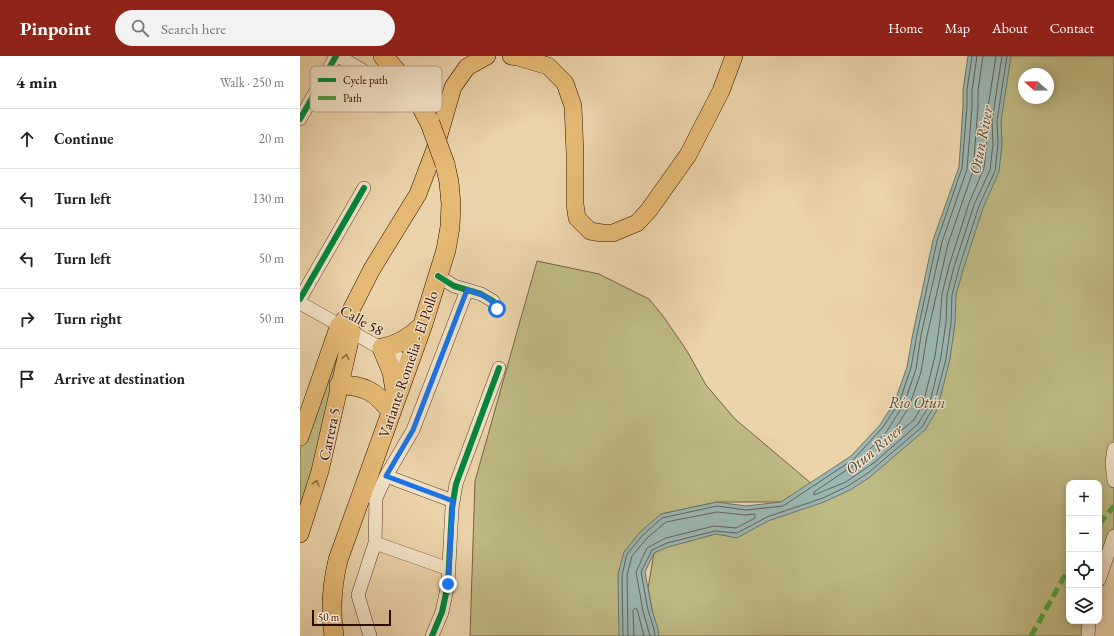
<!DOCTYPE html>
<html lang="en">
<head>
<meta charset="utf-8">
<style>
  :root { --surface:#fff; --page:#f2f2f2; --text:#222; --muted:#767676; --line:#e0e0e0; --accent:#8f2418 }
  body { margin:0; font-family:"EB Garamond",serif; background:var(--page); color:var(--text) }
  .controls { position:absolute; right:12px; bottom:12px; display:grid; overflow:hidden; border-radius:8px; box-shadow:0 2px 10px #0003 }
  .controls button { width:36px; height:36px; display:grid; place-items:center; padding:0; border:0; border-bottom:1px solid var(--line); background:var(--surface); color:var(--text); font:20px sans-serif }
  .compass { position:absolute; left:718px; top:12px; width:36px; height:36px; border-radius:50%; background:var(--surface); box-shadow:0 2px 10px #0003; rotate:290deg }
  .scale { position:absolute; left:12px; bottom:10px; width:79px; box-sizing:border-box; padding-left:4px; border:2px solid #2b0a01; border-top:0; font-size:11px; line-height:14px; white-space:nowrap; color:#2b0a01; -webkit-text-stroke:3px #f3e3c8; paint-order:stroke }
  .stop { position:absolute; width:12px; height:12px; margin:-9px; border:3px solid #1a73e8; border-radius:50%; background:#fff }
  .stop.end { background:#1a73e8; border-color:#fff; box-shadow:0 1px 4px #0008 }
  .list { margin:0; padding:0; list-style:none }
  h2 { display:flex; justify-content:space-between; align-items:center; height:52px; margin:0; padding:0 16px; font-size:17px }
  h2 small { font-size:13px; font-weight:400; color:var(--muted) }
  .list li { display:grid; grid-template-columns:26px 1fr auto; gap:12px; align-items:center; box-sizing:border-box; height:60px; padding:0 16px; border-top:1px solid var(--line) }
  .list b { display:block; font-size:15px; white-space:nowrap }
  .list em { font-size:13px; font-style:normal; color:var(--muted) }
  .icon { flex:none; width:22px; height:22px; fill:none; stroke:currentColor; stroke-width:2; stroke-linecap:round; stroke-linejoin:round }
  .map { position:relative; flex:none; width:814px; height:580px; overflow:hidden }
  header { display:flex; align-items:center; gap:24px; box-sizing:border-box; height:56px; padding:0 20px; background:var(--accent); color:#fff }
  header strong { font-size:19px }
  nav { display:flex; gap:22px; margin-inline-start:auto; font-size:14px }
  .search { width:280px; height:36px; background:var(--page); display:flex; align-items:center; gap:10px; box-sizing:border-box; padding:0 14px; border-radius:22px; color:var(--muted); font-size:15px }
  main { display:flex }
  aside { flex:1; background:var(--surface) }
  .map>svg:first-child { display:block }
  .green { fill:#bfbb84; stroke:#756242; fill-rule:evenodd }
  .water { fill:#9ab7b1; stroke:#6e726b }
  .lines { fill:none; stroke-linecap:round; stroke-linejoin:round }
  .shore { stroke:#626059; stroke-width:1 }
  .minor-casing { stroke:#5b3c2b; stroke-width:14 }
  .major-casing { stroke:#2b0a01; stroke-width:18 }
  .highway-casing { stroke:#2b0a01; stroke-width:20 }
  .minor { stroke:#f3e3c8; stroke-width:13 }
  .major { stroke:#e6ba75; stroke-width:17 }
  .highway { stroke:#e6ba75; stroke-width:19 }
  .highway-bridge-casing { stroke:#2b0a01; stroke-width:20; stroke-linecap:butt }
  .highway-bridge { stroke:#e6ba75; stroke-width:19 }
  .quiet { stroke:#519f3c; stroke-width:5; stroke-dasharray:10 5; stroke-linecap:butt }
  .cycleway-casing { stroke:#f3e3c8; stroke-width:8 }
  .cycleway { stroke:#00873e; stroke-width:6 }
  .oneway { stroke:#926b41 }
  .route { stroke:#1a73e8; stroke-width:5 }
  .labels { text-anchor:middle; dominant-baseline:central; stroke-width:3; stroke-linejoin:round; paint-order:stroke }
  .street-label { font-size:15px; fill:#2b0a01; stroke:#f3e3c8 }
  .water-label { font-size:16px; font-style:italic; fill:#52473f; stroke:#f3e3c8 }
  .key { fill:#f3e3c8; stroke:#b7a28c; stroke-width:1 }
  .key-label { font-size:11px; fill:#2b0a01 }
</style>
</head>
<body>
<header>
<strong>Pinpoint</strong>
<div class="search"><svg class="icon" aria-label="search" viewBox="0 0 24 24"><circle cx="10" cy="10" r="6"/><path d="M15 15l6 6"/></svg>Search here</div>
<nav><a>Home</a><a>Map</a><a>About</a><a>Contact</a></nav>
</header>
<main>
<aside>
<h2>4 min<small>Walk · 250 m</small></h2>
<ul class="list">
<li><svg class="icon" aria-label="ahead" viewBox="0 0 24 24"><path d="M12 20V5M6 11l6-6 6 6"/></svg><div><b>Continue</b></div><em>20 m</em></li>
<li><svg class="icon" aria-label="left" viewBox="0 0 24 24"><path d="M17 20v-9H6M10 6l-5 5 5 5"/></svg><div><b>Turn left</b></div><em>130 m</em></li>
<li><svg class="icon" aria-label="left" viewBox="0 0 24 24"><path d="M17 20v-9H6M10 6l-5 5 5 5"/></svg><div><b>Turn left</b></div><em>50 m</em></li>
<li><svg class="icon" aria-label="right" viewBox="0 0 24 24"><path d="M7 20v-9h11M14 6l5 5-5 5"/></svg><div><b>Turn right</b></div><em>50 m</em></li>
<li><svg class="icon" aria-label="arrive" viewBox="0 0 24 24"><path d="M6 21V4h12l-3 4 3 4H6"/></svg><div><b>Arrive at destination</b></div></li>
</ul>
</aside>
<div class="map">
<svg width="814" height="580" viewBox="0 0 814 580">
  <rect width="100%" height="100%" fill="#ecd4aa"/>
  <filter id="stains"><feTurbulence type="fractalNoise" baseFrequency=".005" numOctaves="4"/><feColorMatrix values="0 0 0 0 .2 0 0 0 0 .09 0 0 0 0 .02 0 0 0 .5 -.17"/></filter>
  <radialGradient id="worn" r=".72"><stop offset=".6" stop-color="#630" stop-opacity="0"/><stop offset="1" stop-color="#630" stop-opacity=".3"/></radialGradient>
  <path class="green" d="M695,0H814V478L799,523V427H769V565H791L789,580H357L348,532L354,497L397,469L483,460L615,380ZM724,18H748V42H724Z
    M237,205L299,218L349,243L363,260L387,295L406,329L435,363L519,434L481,446H417L361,458L319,580H170L175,425Z
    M39,269L52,276L0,478V381Z"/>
  <path class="water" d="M668,0H711L701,65L702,88L699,116L683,152L663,214L656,239L655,267L650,303L637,354L625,374L570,421L550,434L524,446L468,465L437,482L416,478L368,491L354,497L345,516L352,554L358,573L359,580H319L318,518L324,496L340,476L361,458L417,446L446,450L481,446L551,400L580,369L595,345L607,311L613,277L633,184L659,111L663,50V34Z"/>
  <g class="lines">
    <path class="shore" d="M677,0L672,34V51L667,113L642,186L621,279L616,313L604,348L587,375L557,407L514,436V439L546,426L575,406L618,368L629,350L641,301L646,266L647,239L654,211L674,149L690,114L693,88L692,65L702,0
      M683,0L678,35V51L673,115L648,188L627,280L621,316L609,351L592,378L593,381L614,364L623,348L635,300L640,265L642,238L649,210L669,147L684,112L687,87L686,64L696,0
      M323,580L322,519L327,498L343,479L362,462L417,450L446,454L483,450L554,403L583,371L599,347L611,312L617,278L637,185L662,112L667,50V34L672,0
      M328,580L327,519L332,500L347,482L366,466L417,456L445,459L455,458V462L436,472L414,470L366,482L347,492L336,516L343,555L350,580
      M334,580L333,554L335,552L337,553L344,580
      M355,580L354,573L348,554L341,516L352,494L367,487L415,475L437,477L467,461L523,442L548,430L568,417L622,371L633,352L646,303L651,267L652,239L659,212L679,150L695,115L698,88L697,65L707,0"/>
    <defs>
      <path id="minor" d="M38,0L74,21
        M0,63L36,0
        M138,220L154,230L181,238L193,245L197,253
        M0,243L64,132
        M0,247L109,308
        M814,393L812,407L814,425
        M62,437L76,442L75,487L149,513
        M76,442L86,420
        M153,445L86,420L113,374L167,234
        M799,524L814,480
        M70,580L58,539L75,487
        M132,580L142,556L148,528L152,452L156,428L199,312
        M788,580L789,565"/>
      <path id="major" d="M211,0L218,1L248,10L265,27L273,50L275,98V148L277,162L290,175L302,177H313L337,167L349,154L388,99L421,35L434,0
        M0,381L39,269L48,260L72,213L118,138L135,93L153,31L167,11L187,0
        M0,478L20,415L52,276L48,260"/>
      <path id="highway" d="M83,0L112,33L130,67
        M39,329C64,329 77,336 91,356
        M96,340L92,316L82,292C98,289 110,282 122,270
        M34,580C30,554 32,529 38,504L123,268L146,194L150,171L151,148L149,126L145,108"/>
    </defs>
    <use href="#minor" class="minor-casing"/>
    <use href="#major" class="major-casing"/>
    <use href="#highway" class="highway-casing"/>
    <use href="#minor" class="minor"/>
    <use href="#major" class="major"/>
    <use href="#highway" class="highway"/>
    <defs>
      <path id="highway-bridge" d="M130,67L145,108"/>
    </defs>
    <use href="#highway-bridge" class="highway-bridge-casing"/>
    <use href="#highway-bridge" class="highway-bridge"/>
    <path class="quiet" d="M799,468L814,450
      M731,580L769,512"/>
    <defs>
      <path id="cycleway" d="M0,63L36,0
        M138,220L154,230L181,238L193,245L197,253
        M0,243L64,132
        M132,580L142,556L148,528L152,452L156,428L199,312"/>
    </defs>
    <use href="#cycleway" class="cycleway-casing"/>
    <use href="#cycleway" class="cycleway"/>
  </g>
  <defs><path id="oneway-chevron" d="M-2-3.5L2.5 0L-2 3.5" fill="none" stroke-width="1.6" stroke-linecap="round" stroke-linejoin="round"/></defs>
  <g class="oneway">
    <use href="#oneway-chevron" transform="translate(46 301) rotate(-77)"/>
    <use href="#oneway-chevron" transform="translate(16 427) rotate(-73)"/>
  </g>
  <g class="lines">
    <path class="route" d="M148,528L153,445L86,420L113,374L167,234C180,238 190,240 197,253"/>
  </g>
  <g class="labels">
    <g class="street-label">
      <text transform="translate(62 264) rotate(29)">Calle 58</text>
      <text transform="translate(108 308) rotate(-71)">Variante Romelia - El Pollo</text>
      <text transform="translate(29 378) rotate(-78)">Carrera 5</text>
    </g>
    <g class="water-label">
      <text transform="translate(681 84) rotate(-79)">Otun River</text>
      <text x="617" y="346">Río Otún</text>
      <text transform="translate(574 393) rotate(-40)">Otun River</text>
    </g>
  </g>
  <rect x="10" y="10" width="132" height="46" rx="6" class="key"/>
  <rect x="18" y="22" width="18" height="4" fill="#00873e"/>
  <rect x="18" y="40" width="18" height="4" fill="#519f3c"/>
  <g class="key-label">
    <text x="43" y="28">Cycle path</text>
    <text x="43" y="46">Path</text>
  </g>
  <rect width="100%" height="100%" filter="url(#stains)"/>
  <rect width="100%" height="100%" fill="url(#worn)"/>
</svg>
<div class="controls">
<button>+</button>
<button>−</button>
<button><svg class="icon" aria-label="locate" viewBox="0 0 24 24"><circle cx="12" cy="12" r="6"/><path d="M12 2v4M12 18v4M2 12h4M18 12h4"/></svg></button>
<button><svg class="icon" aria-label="layers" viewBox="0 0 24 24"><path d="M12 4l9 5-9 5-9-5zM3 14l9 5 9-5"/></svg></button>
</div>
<svg class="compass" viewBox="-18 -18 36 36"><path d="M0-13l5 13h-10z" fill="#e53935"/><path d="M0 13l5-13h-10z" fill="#767676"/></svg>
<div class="scale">50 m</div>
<div class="stop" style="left:197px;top:253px"></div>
<div class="stop end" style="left:148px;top:528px"></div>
</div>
</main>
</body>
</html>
